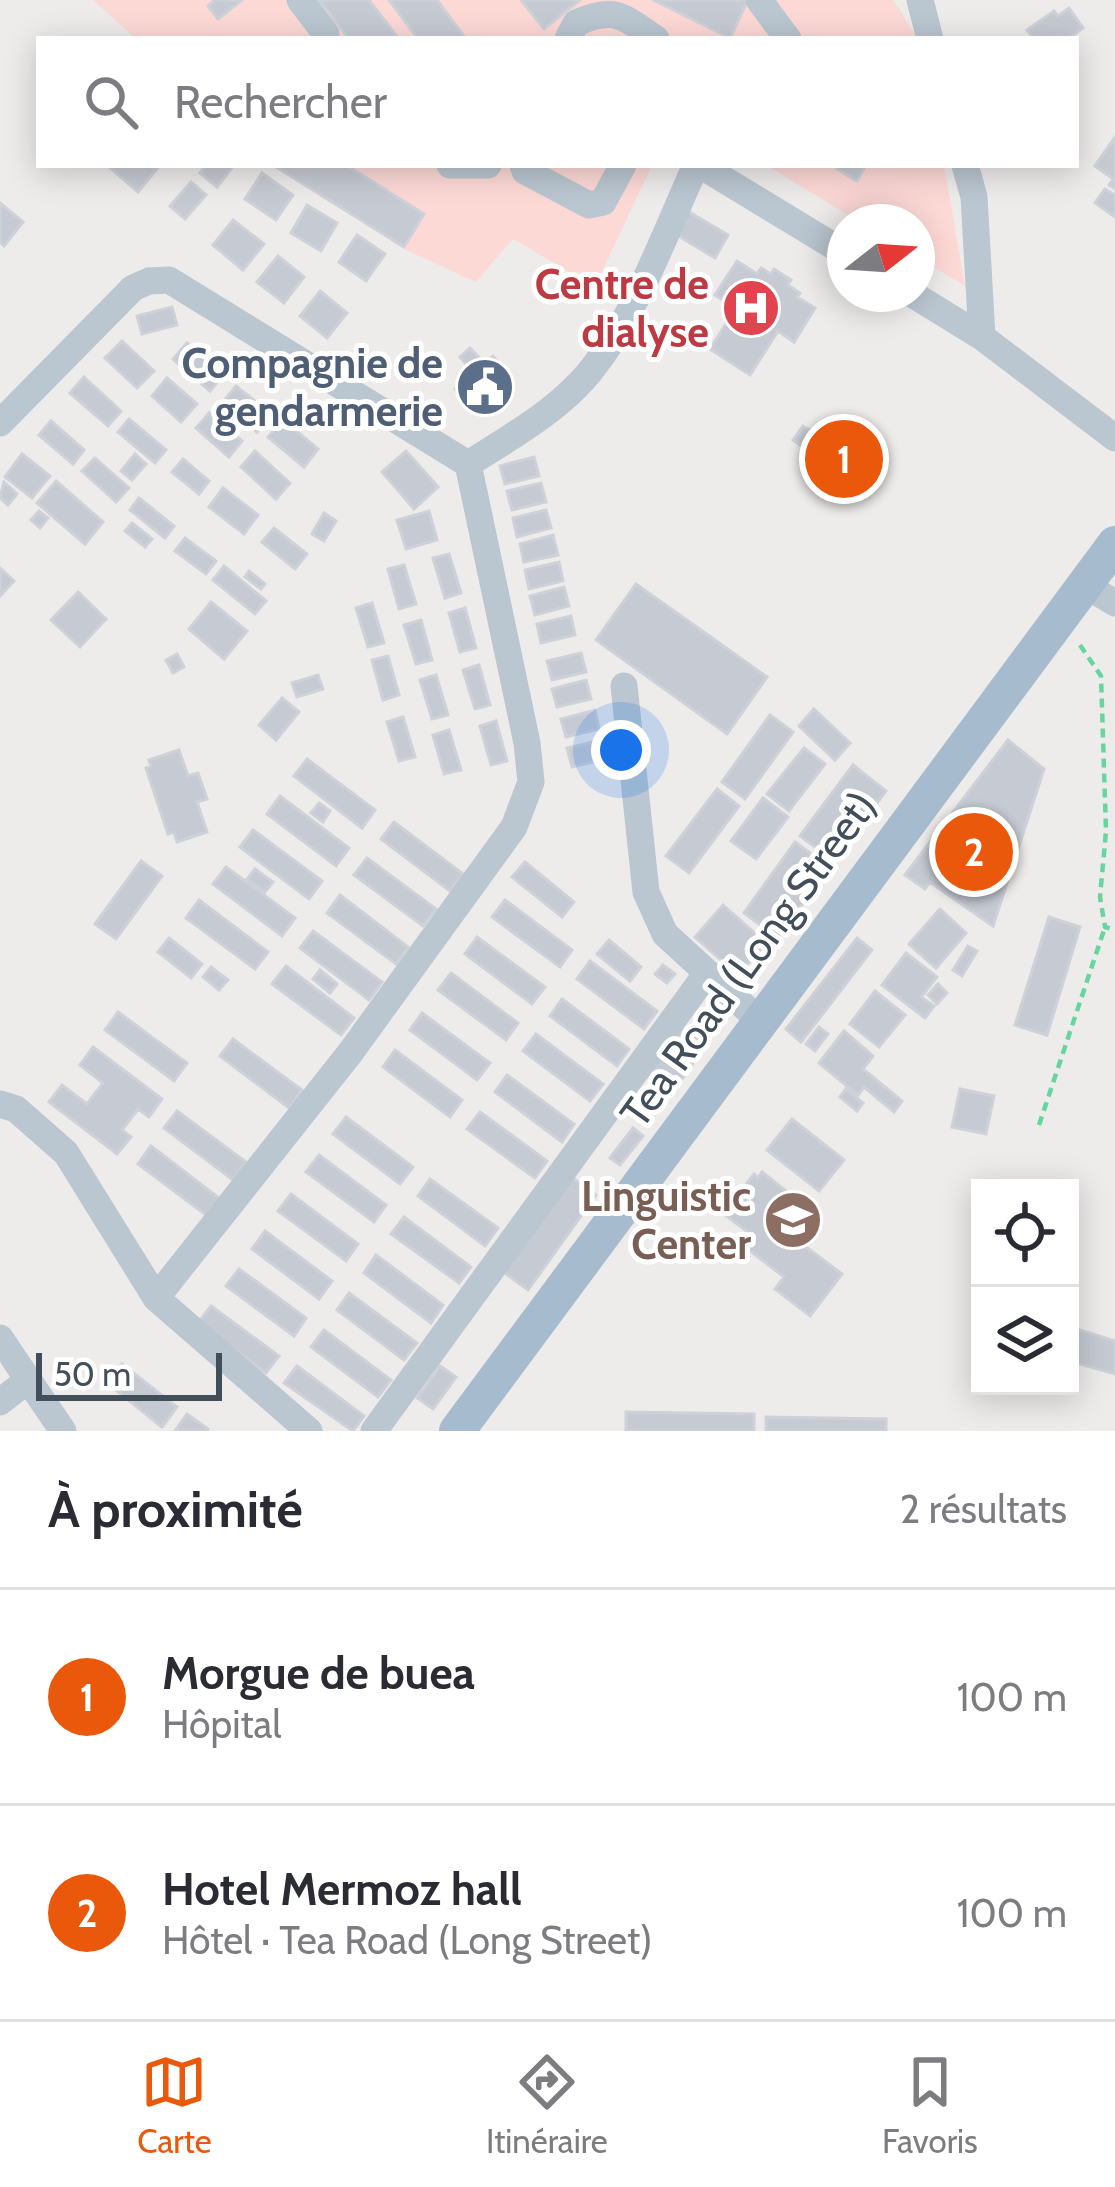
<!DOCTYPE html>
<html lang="fr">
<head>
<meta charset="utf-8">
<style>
  :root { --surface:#fff; --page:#f7f7f7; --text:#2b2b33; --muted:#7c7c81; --line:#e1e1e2; --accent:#ea580c }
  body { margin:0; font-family:Cabin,sans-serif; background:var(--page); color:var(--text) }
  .controls { position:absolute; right:36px; bottom:36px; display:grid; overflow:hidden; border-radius:0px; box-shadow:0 6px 30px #0003 }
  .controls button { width:108px; height:108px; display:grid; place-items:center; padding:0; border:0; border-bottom:3px solid var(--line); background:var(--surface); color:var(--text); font:60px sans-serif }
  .compass { position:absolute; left:827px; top:204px; width:108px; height:108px; border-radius:50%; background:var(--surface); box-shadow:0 6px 30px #0003; rotate:73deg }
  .scale { position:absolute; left:36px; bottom:30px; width:186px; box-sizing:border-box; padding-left:12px; border:6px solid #424f5a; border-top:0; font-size:33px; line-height:42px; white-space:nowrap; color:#424f5a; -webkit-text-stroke:9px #fff; paint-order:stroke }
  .you { position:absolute; left:621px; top:750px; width:42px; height:42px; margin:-30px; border:9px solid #fff; border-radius:50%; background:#1a73e8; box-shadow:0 0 0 18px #1a73e833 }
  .badge { display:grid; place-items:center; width:78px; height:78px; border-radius:50%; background:var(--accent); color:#fff; font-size:39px; font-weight:700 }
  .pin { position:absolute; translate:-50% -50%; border:6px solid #fff; box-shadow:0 3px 12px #0006 }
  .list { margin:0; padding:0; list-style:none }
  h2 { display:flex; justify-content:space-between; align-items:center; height:156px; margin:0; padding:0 48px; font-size:51px }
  h2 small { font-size:39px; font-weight:400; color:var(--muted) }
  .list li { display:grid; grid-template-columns:78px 1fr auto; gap:36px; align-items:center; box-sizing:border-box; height:216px; padding:0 48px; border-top:3px solid var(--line) }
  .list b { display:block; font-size:45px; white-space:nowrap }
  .list p { margin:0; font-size:39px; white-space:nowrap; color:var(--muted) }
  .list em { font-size:39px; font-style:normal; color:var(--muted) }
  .icon { flex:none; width:66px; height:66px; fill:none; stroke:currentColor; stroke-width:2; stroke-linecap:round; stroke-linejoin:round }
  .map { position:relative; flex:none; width:1115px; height:1431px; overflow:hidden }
  .search { position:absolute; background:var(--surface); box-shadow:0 6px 30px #0003; left:36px; right:36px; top:36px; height:132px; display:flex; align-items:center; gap:30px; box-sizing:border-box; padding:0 42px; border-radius:0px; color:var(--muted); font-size:45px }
  .sheet { height:588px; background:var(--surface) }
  nav { display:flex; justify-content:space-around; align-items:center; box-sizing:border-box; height:168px; border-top:3px solid var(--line); background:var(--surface); font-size:33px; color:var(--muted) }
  nav a { display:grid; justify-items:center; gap:6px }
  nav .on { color:var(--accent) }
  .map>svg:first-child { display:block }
  .medical { fill:#fdd9d6 }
  .building { fill:#c6cad2; stroke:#ced1d8; stroke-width:3 }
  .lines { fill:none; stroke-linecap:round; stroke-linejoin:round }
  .path { stroke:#66d59e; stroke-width:4.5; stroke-dasharray:9 6; stroke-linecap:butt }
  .minor { stroke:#bac6d0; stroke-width:27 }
  .major { stroke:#a7bbce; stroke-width:36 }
  .labels { text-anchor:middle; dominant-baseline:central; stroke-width:10; stroke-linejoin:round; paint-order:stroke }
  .health-label { font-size:42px; font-weight:bold; fill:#be3a42; stroke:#fff; text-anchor:end }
  .service-label { font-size:42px; font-weight:bold; fill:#4e5e75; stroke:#fff; text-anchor:end }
  .street-label { font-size:42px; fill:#424f5a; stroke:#fff }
  .education-label { font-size:42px; font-weight:bold; fill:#785e54; stroke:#fff; text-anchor:end }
</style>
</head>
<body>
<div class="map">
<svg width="1115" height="1431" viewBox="0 0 1115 1431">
  <rect width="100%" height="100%" fill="#eeebeb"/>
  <path class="medical" d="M93,0H893L918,39H136Z
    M272,165H652L595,287L513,239L476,282L404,249Z
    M766,165H944L965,286L917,257V222H859Z"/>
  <path class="building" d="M215,0H242L218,19L208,6Z
    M319,0H369L399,39H349Z
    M389,0H437L466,39H418Z
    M521,0H580L544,29Z
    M653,0H748L730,38Z
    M1069,8L1083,28L1068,39H1034L1027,30L1054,11L1058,16Z
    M1115,137V189L1109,185L1113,179L1095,166Z
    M107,165H160L138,192Z
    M206,165H234L217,187L200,173Z
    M273,165H346L424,214L404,247Z
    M839,165H866L857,181L837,169Z
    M262,173L293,195L276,220L245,199Z
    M191,182L206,195L185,219L170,206Z
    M1105,189L1115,195V217L1095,203Z
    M0,203L23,222L4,246L0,242Z
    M307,205L337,223L321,251L291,233Z
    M686,210L728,235L715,258L672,232Z
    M233,220L264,244L243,270L213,245Z
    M357,235L385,254L366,281L339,262Z
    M278,256L304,277L284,303L257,282Z
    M737,261L757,274L761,268L771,274L774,269L791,280L788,285L800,293L797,297L815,308L794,342L778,331L750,375L710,349L736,308L715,295Z
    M320,291L347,313L327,338L300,316Z
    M172,307L177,325L142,334L137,316Z
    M122,341L154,371L137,388L105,358Z
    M187,343L223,375L210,391L173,359Z
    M470,348L484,363L493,356L507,373L470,406L455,389L474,373L460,357Z
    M84,377L121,411L108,426L70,393Z
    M167,378L197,404L181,422L152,396Z
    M236,386L271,414L257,432L222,403Z
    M209,413L242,441L229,457L196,428Z
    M850,416L880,435L852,479L828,463L821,475L811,469L818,456L813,453L835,418L845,424Z
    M129,419L166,450L155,463L118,432Z
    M283,420L318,449L304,467L268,437Z
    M51,421L84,450L73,464L39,435Z
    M803,426L814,433L804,448L793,440Z
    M255,451L290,483L276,499L241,467Z
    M406,451L438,487L414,509L382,472Z
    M22,454L50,476L32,498L5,477Z
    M135,454L146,464L132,480L121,471Z
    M534,457L539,476L505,484L500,466Z
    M95,458L129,488L116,502L82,471Z
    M183,459L209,481L199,494L172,472Z
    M56,481L103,522L85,544L37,503Z
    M4,482L17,494L8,505L0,498Z
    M541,483L546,502L512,510L507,491Z
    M223,488L258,515L244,534L209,507Z
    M139,498L174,526L165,538L130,510Z
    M546,510L551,528L517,537L513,518Z
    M39,511L48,518L40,528L31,520Z
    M429,511L437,540L406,549L397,520Z
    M324,513L336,521L324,541L312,534Z
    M132,523L152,539L145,547L125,531Z
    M274,528L307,554L295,569L262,542Z
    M553,535L558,555L524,562L520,544Z
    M185,538L216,561L206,574L175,551Z
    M449,554L461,593L445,598L433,558Z
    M559,562L563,581L529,589L525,570Z
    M404,565L416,604L399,609L388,569Z
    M224,566L266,601L255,614L213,580Z
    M0,568L14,581L0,596Z
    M249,571L265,584L261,589L245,577Z
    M636,584L767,677L727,734L596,640Z
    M564,587L569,606L535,615L530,596Z
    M78,592L106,619L80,647L51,620Z
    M211,602L247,631L224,659L189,629Z
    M372,603L384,643L368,647L356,608Z
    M465,608L476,648L460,652L449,613Z
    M571,616L575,635L541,643L537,624Z
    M421,620L432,660L416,664L404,625Z
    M581,653L586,672L552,680L547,661Z
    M177,654L184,667L173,673L166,660Z
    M388,656L399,695L383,700L372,660Z
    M479,665L490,705L475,709L463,670Z
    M318,675L323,689L297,697L292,683Z
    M436,675L448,715L432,719L420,680Z
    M586,680L591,699L557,707L552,689Z
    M282,698L299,712L276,740L259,725Z
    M814,709L850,743L835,760L799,726Z
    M595,710L599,729L566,737L561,719Z
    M770,715L793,732L745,799L722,782Z
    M403,717L415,757L399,761L387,722Z
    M496,721L507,761L491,765L480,726Z
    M449,730L461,770L444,774L433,735Z
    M601,740L606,759L572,767L567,748Z
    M1008,740L1044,769L993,926L930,882L925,889L905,875Z
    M804,748L825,764L789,811L767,794Z
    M179,750L188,776L198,773L207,799L197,802L207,832L177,842L174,832L168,834L146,768L151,766L149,760Z
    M307,759L375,810L362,828L294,776Z
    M853,765L886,791L834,861L800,836Z
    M717,789L739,806L689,873L666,856Z
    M280,796L349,848L336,866L267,814Z
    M763,798L788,817L756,859L731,841Z
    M319,803L330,811L323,822L311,813Z
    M394,822L463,874L450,891L381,839Z
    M253,830L322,881L309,899L240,847Z
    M795,842L829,867L778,938L744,913Z
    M367,858L436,909L423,926L354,875Z
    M141,861L162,876L116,939L95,924Z
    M525,862L574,902L562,917L512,877Z
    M226,867L295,918L282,936L213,884Z
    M255,869L273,882L265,892L247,879Z
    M340,895L408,947L396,964L327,913Z
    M199,900L268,952L255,969L186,918Z
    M505,900L572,950L560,967L492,917Z
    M723,905L766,943L738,975L695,937Z
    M940,909L966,933L936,968L909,944Z
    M1049,917L1080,927L1047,1035L1015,1025Z
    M313,931L382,982L369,1000L300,948Z
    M477,937L545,987L532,1004L465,954Z
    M169,938L202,964L191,978L158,952Z
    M857,938L872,950L801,1042L786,1029Z
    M609,940L641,967L630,981L597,954Z
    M968,946L977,951L962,976L953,970Z
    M906,953L937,977L921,997L934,1006L925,1018L882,985Z
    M590,961L657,1011L644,1029L577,979Z
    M663,965L675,974L667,983L655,974Z
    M286,966L354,1018L341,1035L272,984Z
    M211,967L228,980L219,990L203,977Z
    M320,970L337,984L330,993L313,979Z
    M451,973L518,1023L506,1040L438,990Z
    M938,984L947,993L937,1004L928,995Z
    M875,991L905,1015L879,1047L850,1024Z
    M562,999L629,1049L617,1066L550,1016Z
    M118,1012L187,1063L174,1081L105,1030Z
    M422,1013L490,1063L477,1080L410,1030Z
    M674,1024L705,1045L672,1094L642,1073Z
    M819,1027L828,1034L815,1051L806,1044Z
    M844,1031L873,1056L863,1069L902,1101L894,1112L864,1087L858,1095L819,1063Z
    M536,1034L603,1084L590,1101L523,1051Z
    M233,1039L302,1090L289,1108L220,1056Z
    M93,1047L162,1099L149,1117L138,1109L122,1130L131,1137L117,1154L49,1102L62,1085L87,1104L103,1083L80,1065Z
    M395,1050L462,1100L450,1117L383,1067Z
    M507,1075L574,1124L562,1142L495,1092Z
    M846,1089L863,1103L857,1111L840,1097Z
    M960,1089L994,1096L986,1134L952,1127Z
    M177,1111L246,1162L233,1180L164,1128Z
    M480,1112L547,1161L535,1178L467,1129Z
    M346,1117L413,1167L400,1184L333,1134Z
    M792,1119L844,1160L819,1191L767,1150Z
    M633,1128L643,1136L620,1165L610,1158Z
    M151,1146L219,1198L206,1215L138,1164Z
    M319,1155L386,1205L374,1222L306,1172Z
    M762,1172L786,1191L766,1217L842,1274L810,1316L775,1289L784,1277L744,1246L753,1236L724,1214L754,1174L758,1178Z
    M566,1173L596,1195L528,1290L498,1268Z
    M430,1179L498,1228L485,1246L418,1196Z
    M291,1194L358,1244L346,1261L278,1211Z
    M404,1217L471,1267L459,1283L391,1234Z
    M265,1231L332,1281L319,1299L252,1249Z
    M376,1255L443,1305L431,1323L364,1273Z
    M239,1269L306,1318L294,1336L226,1286Z
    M349,1293L417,1343L404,1360L337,1310Z
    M211,1306L279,1356L266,1373L198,1323Z
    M1070,1327L1115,1341V1374L1070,1361Z
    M324,1330L391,1380L378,1397L311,1347Z
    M122,1364L177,1407L162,1427L106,1382Z
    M297,1366L364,1416L353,1431L284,1383Z
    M440,1366L456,1377L433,1409L417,1398Z
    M626,1412L754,1414V1431H626Z
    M187,1414L208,1429L207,1431H175Z
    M766,1417L886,1419V1431H766Z"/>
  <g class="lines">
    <path class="path" d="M1080,645L1101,676L1106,831L1100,897L1105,927L1115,930
      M1039,1125L1105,927"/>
    <path class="minor" d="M300,0L326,34
      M759,0L788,39
      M920,0L930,39
      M568,39L576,23C616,6 622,16 656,39
      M450,165H488
      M523,165L525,171L589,205L603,202L623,165
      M700,165L845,253
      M965,165L974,197L982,337
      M912,294L982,337L1115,438
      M0,423L133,288L149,281L169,280L468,464C509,438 556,412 588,374C636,316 665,233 696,165
      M1083,584L1115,603
      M624,686L646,892L665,934L759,1020
      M0,1104L16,1109L66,1153L156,1298L309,1431
      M156,1298L350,1053L514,827L531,782L527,743L468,464
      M0,1338L63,1431
      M0,1402L28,1380
      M374,1431L707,973"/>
    <path class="major" d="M457,1431L1115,544"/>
  </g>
  <defs>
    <symbol id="hospital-disc" viewBox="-11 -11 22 22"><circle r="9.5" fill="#e0444e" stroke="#fff"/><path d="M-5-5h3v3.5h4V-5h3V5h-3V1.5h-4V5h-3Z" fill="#fff"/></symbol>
    <symbol id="civic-disc" viewBox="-11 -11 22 22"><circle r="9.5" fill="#5c6f8a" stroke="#fff"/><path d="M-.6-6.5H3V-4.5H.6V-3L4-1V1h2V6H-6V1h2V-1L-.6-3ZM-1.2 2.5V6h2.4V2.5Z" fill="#fff"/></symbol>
    <symbol id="school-disc" viewBox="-11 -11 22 22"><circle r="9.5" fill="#8d6e63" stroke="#fff"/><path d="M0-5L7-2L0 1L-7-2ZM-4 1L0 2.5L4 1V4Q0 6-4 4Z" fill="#fff"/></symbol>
  </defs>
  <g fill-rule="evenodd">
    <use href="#hospital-disc" x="718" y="275" width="66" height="66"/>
    <use href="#civic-disc" x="452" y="354" width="66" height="66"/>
    <use href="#school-disc" x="760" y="1187" width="66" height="66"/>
  </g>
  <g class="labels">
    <g class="health-label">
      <text x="709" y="284">Centre de<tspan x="709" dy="48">dialyse</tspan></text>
    </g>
    <g class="service-label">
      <text x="443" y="363">Compagnie de<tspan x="443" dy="48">gendarmerie</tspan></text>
    </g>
    <g class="street-label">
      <text transform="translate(748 959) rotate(-54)">Tea Road (Long Street)</text>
    </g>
    <g class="education-label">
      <text x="751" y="1196">Linguistic<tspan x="751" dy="48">Center</tspan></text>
    </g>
  </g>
</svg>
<div class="controls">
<button><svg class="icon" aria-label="locate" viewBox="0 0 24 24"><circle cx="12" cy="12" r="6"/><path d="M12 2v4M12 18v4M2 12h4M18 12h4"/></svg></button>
<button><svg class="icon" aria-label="layers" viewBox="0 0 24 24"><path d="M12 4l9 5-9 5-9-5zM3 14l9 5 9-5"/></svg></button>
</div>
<svg class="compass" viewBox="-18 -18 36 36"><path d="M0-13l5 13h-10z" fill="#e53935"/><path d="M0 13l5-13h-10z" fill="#7c7c81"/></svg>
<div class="scale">50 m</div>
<div class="you"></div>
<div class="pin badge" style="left:844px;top:459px">1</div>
<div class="pin badge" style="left:974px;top:852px">2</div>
<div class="search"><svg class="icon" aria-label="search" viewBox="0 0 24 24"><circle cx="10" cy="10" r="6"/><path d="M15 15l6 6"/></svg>Rechercher</div>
</div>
<section class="sheet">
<h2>À proximité<small>2 résultats</small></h2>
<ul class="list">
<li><span class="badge">1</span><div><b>Morgue de buea</b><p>Hôpital</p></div><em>100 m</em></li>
<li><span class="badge">2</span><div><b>Hotel Mermoz hall</b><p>Hôtel · Tea Road (Long Street)</p></div><em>100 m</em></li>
</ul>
</section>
<nav>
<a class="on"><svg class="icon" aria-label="map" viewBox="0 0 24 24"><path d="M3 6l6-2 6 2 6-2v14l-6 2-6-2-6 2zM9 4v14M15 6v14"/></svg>Carte</a>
<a><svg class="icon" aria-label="directions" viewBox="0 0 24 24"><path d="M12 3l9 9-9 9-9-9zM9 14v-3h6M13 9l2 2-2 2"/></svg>Itinéraire</a>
<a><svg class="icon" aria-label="saved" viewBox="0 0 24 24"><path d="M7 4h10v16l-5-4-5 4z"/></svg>Favoris</a>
</nav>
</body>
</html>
